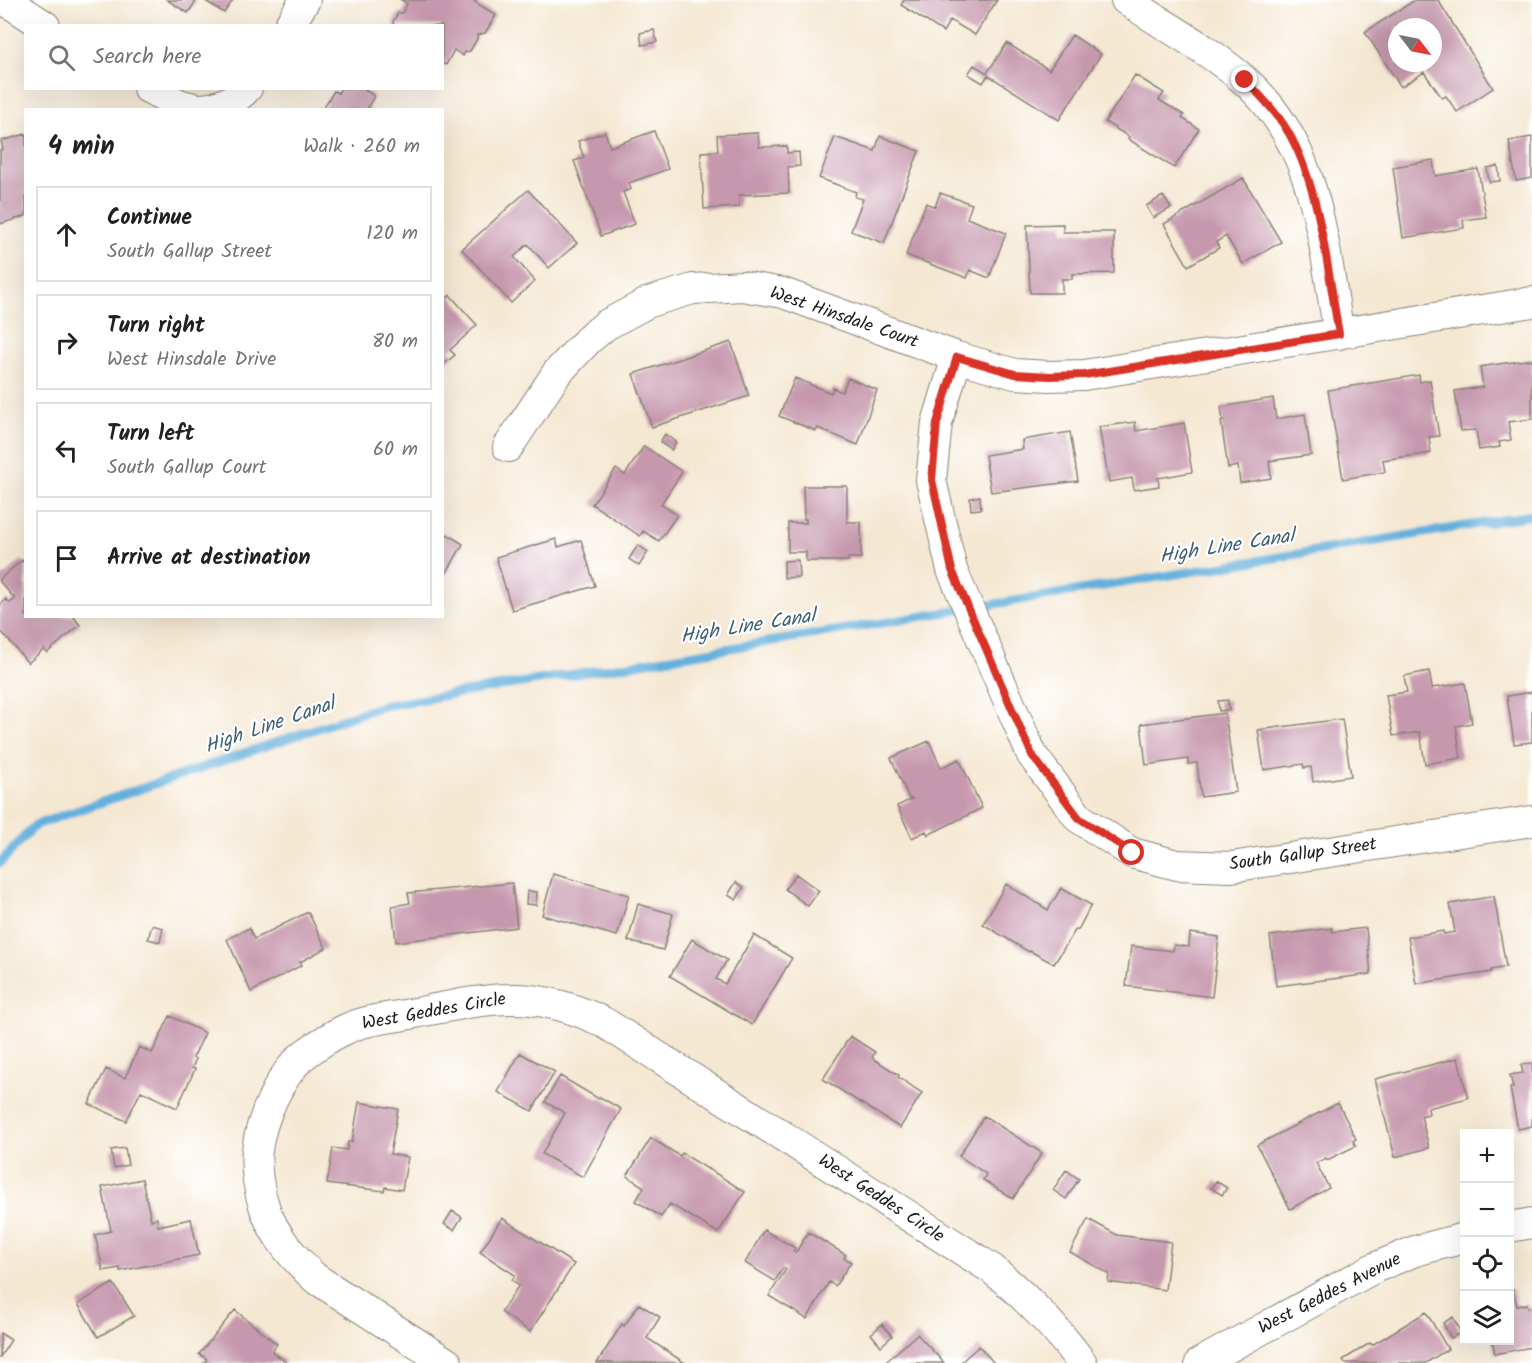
<!DOCTYPE html>
<html lang="en">
<head>
<meta charset="utf-8">
<style>
  :root { --surface:#fff; --page:#f2f2f2; --text:#202124; --muted:#757577; --line:#e0e0e0 }
  body { margin:0; font-family:Kalam,sans-serif; background:var(--page); color:var(--text) }
  .controls { position:absolute; right:18px; bottom:18px; display:grid; overflow:hidden; border-radius:0px; box-shadow:0 6px 24px #0002 }
  .controls button { width:54px; height:54px; display:grid; place-items:center; padding:0; border:0; border-bottom:2px solid var(--line); background:var(--surface); color:var(--text); font:30px sans-serif }
  .compass { position:absolute; left:1388px; top:18px; width:54px; height:54px; border-radius:50%; background:var(--surface); box-shadow:0 6px 24px #0002; rotate:122deg }
  .stop { position:absolute; width:18px; height:18px; margin:-14px; border:4px solid #d93025; border-radius:50%; background:#fff }
  .stop.end { background:#d93025; border-color:#fff; box-shadow:0 2px 6px #0008 }
  .list { margin:0; padding:0; list-style:none }
  h2 { display:flex; justify-content:space-between; align-items:center; height:78px; margin:0; padding:0 24px; font-size:26px }
  h2 small { font-size:20px; font-weight:400; color:var(--muted) }
  .list li { display:grid; grid-template-columns:39px 1fr auto; gap:18px; align-items:center; box-sizing:border-box; height:96px; margin:0 12px 12px; padding:0 12px; border:2px solid var(--line); border-radius:0px }
  .list b { display:block; font-size:22px; white-space:nowrap }
  .list p { margin:0; font-size:20px; white-space:nowrap; color:var(--muted) }
  .list em { font-size:20px; font-style:normal; color:var(--muted) }
  .icon { flex:none; width:33px; height:33px; fill:none; stroke:currentColor; stroke-width:2; stroke-linecap:round; stroke-linejoin:round }
  .map { position:relative; flex:none; width:1532px; height:1363px; overflow:hidden }
  .search { position:absolute; background:var(--surface); box-shadow:0 6px 24px #0002; left:24px; top:24px; width:420px; height:66px; display:flex; align-items:center; gap:15px; box-sizing:border-box; padding:0 21px; border-radius:0px; color:var(--muted); font-size:22px }
  .panel { position:absolute; background:var(--surface); box-shadow:0 6px 24px #0002; left:24px; top:108px; width:420px; height:510px; border-radius:0px }
  .map>svg:first-child { display:block }
  .lines { fill:none; stroke-linecap:round; stroke-linejoin:round }
  .stream { stroke:#63b0dc; stroke-width:9 }
  .building { fill:#c698ad; fill-rule:evenodd }
  .minor-casing { stroke:#888278; stroke-width:32 }
  .minor { stroke:#fff; stroke-width:30 }
  .route { stroke:#d93025; stroke-width:8 }
  .labels { text-anchor:middle; dominant-baseline:central; stroke-width:4.5; stroke-linejoin:round; paint-order:stroke }
  .street-label { font-size:18px; fill:#1c1c1c; stroke:#fff }
  .water-label { font-size:20px; font-style:italic; fill:#3c5f72; stroke:#fff }
</style>
</head>
<body>
<div class="map">
<svg width="1532" height="1363" viewBox="0 0 1532 1363">
  <rect width="100%" height="100%" fill="#fff"/>
  <filter id="ink" filterUnits="userSpaceOnUse"><feTurbulence type="fractalNoise" baseFrequency=".0167" numOctaves="2"/><feDisplacementMap in="SourceGraphic" scale="12" xChannelSelector="R" yChannelSelector="G"/><feConvolveMatrix kernelMatrix="1 2 1 2 8 2 1 2 1" color-interpolation-filters="sRGB"/></filter>
  <filter id="wash" filterUnits="userSpaceOnUse"><feTurbulence type="fractalNoise" baseFrequency=".008" numOctaves="4" result="noise"/><feDisplacementMap in="SourceGraphic" scale="24" xChannelSelector="R" yChannelSelector="G"/><feGaussianBlur stdDeviation="1.35" result="paint"/><feColorMatrix in="noise" values="0 0 0 0 0 0 0 0 0 0 0 0 0 0 0 0 0 1.4 0 .05"/><feComposite in="paint" operator="in"/></filter>
  <g filter="url(#wash)">
    <rect width="100%" height="100%" fill="#f5e8d3"/>
    <g class="lines">
      <path class="stream" d="M0,863L35,825L382,706L1532,515"/>
    </g>
    <g id="blocks">
      <path class="building" d="M167,0H197L188,13Z
        M204,0H233L224,13Z
        M401,0H476L475,2L496,15L485,33L477,35V39L470,51L465,52L463,56L454,50L446,65L442,63V26H393V22L398,13H402L407,4Z
        M904,0H997L975,35L950,20L943,32L901,5Z
        M1415,0H1438L1493,88L1457,112L1446,96L1442,98L1424,72L1401,87L1365,32ZM1397,27H1433V63H1397Z
        M654,30L657,42L642,45L640,33Z
        M1072,35L1101,54L1059,120L988,75L983,83L968,74L974,65L987,73L1007,43L1049,70Z
        M1135,75L1164,93L1159,100L1184,115L1182,118L1199,129L1174,168L1128,139L1129,137L1105,122Z
        M341,88H362L374,96L368,107L372,110H322L334,91L338,93Z
        M654,131L668,169L629,183L631,189L623,192L635,224L601,236L574,161L584,158L578,141L605,132L610,147Z
        M758,133L759,147L787,146V153L799,152L800,166L788,167L789,193L739,195V207L704,209L701,152L718,151L717,135Z
        M26,134V216L0,224V150L3,149L1,141Z
        M880,136L919,151L884,243L851,231L863,199L855,197L856,192L819,178L835,137L875,151Z
        M1532,137V178L1516,181L1509,141Z
        M1433,160L1435,176L1478,169L1486,217L1463,220L1464,228L1403,238L1393,167Z
        M1498,166L1500,181L1489,182L1487,168Z
        M1243,178L1281,242L1243,264L1226,236L1216,242L1219,248L1188,266L1164,224Z
        M528,190L577,243L549,268L528,244L514,257L535,281L511,303L462,249Z
        M940,193L972,204L967,218L1006,233L989,278L970,270L967,278L906,255L926,203L935,207Z
        M1163,196L1171,208L1153,218L1146,206Z
        M1063,224V232H1114V273L1072,274V279H1062V293H1030L1027,225Z
        M442,293L447,298L450,295L477,325L450,350L455,355L442,366Z
        M731,342L749,396L652,427L633,374Z
        M1532,359V419L1508,422L1511,440L1499,442L1500,447L1479,450L1476,430L1461,431L1455,391L1483,387L1480,367Z
        M1419,375L1420,382L1430,380L1439,436L1429,437L1431,453L1383,460L1385,472L1343,479L1328,390Z
        M795,378L831,393L833,388L842,392L848,378L877,390L858,445L818,428L816,431L779,416Z
        M1273,398L1276,419L1305,414L1311,455L1269,461L1271,478L1240,483L1238,466L1228,468L1221,421H1223L1221,407Z
        M1135,422L1136,431L1184,423L1192,472L1158,478L1159,486L1134,490L1132,478L1109,482L1099,427Z
        M1070,432L1078,481L991,492L985,455L1023,449L1022,440Z
        M665,434L676,442L671,450L660,442Z
        M644,446L682,472L661,504L677,515L659,541L643,531L640,536L592,504L616,469L625,475Z
        M803,486H847V522H861V558H848V561H806V552H788V523H806V519H804Z
        M980,496L981,509L971,510L970,498Z
        M442,531L463,544L442,581Z
        M556,539L558,547L581,540L595,586L512,610L496,557Z
        M638,545L648,552L639,566L629,559Z
        M22,560L24,563L26,562V616H73L80,625L47,653L44,649L28,663L0,630V605L6,599L10,603L15,599L0,582V579Z
        M798,560L799,577L784,578V561Z
        M1429,671L1432,688L1465,683L1472,723L1456,726L1461,758L1425,764L1420,732L1393,736L1386,695L1407,692L1404,676Z
        M1532,692V742L1514,744L1507,696Z
        M1228,700L1229,710L1219,711L1218,701Z
        M1225,713L1236,792L1201,797L1197,763L1188,764V759L1146,765L1141,724Z
        M1342,719L1351,776L1313,782L1311,767L1304,768L1303,764L1264,770L1258,730Z
        M929,741L941,768L959,759L982,808L928,835L926,831L912,838L897,806L912,799L909,798L891,758Z
        M553,874L629,895L617,936L542,915Z
        M796,874L819,891L808,906L785,889Z
        M736,882L744,887L736,900L728,895Z
        M512,883L517,927L396,942L392,906L410,903L408,893Z
        M1006,884L1048,910L1061,888L1091,905L1078,930L1076,929L1054,964L1030,951L1029,952L983,924Z
        M527,891L537,892L536,905L526,904Z
        M1494,896L1506,967L1491,970V972L1416,984L1408,937L1443,931L1444,934L1455,932L1450,904Z
        M638,904L673,914L663,950L628,941Z
        M308,912L326,948L300,962L302,965L251,992L227,939L249,928L254,939Z
        M152,925L163,928L160,942L148,939Z
        M1332,928V932L1366,928L1371,974L1276,986L1270,936Z
        M1190,933L1219,937L1212,997L1126,986L1131,946L1173,951L1174,945L1189,947Z
        M754,935L792,958L752,1025L670,976L692,939L727,960L716,979L725,984Z
        M170,1016L205,1033L193,1058L196,1059L192,1068L195,1069L177,1108L141,1091L126,1121L89,1104L106,1069L125,1078L139,1047L152,1053Z
        M850,1036L875,1052L872,1058L899,1075L898,1077L922,1093L900,1128L823,1079Z
        M520,1053L555,1072L532,1111L498,1092Z
        M1458,1058L1468,1098L1428,1108L1429,1114L1421,1116L1429,1148L1395,1157L1375,1079Z
        M1532,1063V1126L1518,1129L1510,1088H1513L1510,1075L1523,1073L1521,1065Z
        M560,1076L599,1099L600,1097L621,1109L583,1177L542,1154L565,1113L545,1102Z
        M359,1102L398,1109L390,1154L408,1157L402,1190L385,1187L384,1191L327,1184L333,1148L347,1150L348,1142H352Z
        M1338,1103L1356,1139L1353,1141L1356,1146L1327,1160L1326,1158L1316,1163L1329,1188L1290,1209L1257,1145Z
        M984,1116L1042,1153L1013,1199L983,1180L986,1174L959,1156Z
        M651,1138L680,1156L682,1153L709,1170V1169L745,1192L718,1233L670,1204L661,1217L636,1201L644,1187L627,1176Z
        M125,1148L128,1165L114,1168L111,1150Z
        M1066,1170L1079,1179L1066,1199L1053,1190Z
        M142,1179L151,1220L157,1218L158,1226L191,1219L199,1255L120,1271V1268L103,1271L95,1235L111,1231L102,1187Z
        M1216,1181L1227,1188L1222,1195L1211,1188Z
        M452,1211L462,1217L454,1230L444,1224Z
        M502,1218L574,1264L530,1332L501,1312L519,1285L512,1280L515,1275L480,1252Z
        M1088,1219L1117,1235L1171,1242L1165,1290L1108,1282L1109,1274L1070,1252Z
        M764,1230L795,1248L793,1251L796,1252L808,1232L846,1255L844,1258L851,1262L835,1286L829,1282L807,1319L769,1296L786,1269L783,1268L775,1281L745,1263Z
        M113,1283L134,1316L98,1337L78,1304Z
        M1513,1289L1517,1306L1527,1304L1528,1308L1532,1307V1347L1495,1354L1492,1340H1510V1290Z
        M639,1304L660,1317L647,1338L685,1363H597L622,1324L624,1326Z
        M235,1310L277,1344L272,1351L287,1363H204L207,1359L199,1354Z
        M1426,1312L1448,1349L1426,1363H1345L1343,1360L1370,1343L1372,1345Z
        M1453,1317L1461,1333L1451,1338L1443,1323Z
        M882,1324L892,1336L881,1346L871,1334Z
        M0,1333L11,1340L0,1357Z
        M917,1334L944,1363H889L887,1361Z
        M979,1346L994,1363H960Z"/>
    </g>
  </g>
  <g filter="url(#ink)">
    <use href="#blocks" fill-opacity="0" stroke="#888278" stroke-width="1.5"/>
    <g class="lines">
      <defs>
        <path id="minor" d="M5,0L45,26
          M1126,0C1165,26 1208,49 1243,79C1318,143 1323,243 1339,334
          M289,26L305,0
          M148,88L181,105
          M179,110L181,105C188,106 195,109 201,109C217,108 237,100 247,88
          M957,357L937,423L931,480L952,570L1032,755L1079,818L1132,853L1177,865L1231,867L1532,821
          M508,447L557,373L588,340L606,325L649,302L693,289L742,286L783,293L957,357L1015,374L1049,376L1084,375L1532,302
          M1510,1227L1532,1223
          M447,1363L315,1278C294,1258 275,1237 265,1209C259,1192 255,1169 257,1150C261,1119 280,1074 305,1054C316,1046 331,1036 344,1030C363,1020 389,1018 410,1014C487,999 531,986 605,1023L992,1269C1026,1297 1056,1327 1082,1363
          M1200,1363L1374,1268L1415,1251L1464,1238"/>
      </defs>
      <use href="#minor" class="minor-casing"/>
      <use href="#minor" class="minor"/>
    </g>
  </g>
  <g class="lines" filter="url(#ink)">
    <path class="route" d="M1132,853L1079,818L1032,755L952,570L932,480L937,423L957,357L1015,374L1049,376L1084,375L1339,334C1328,273 1321,196 1293,141C1282,118 1263,98 1245,80"/>
  </g>
  <g class="labels">
    <g class="street-label">
      <text transform="translate(844 318) rotate(19)">West Hinsdale Court</text>
      <text transform="translate(1303 855) rotate(-8)">South Gallup Street</text>
      <text transform="translate(434 1012) rotate(-10)">West Geddes Circle</text>
      <text transform="translate(881 1199) rotate(33)">West Geddes Circle</text>
      <text transform="translate(1330 1294) rotate(-27)">West Geddes Avenue</text>
    </g>
    <g class="water-label">
      <text transform="translate(1227 547) rotate(-9)">High Line Canal</text>
      <text transform="translate(748 627) rotate(-9)">High Line Canal</text>
      <text transform="translate(270 726) rotate(-19)">High Line Canal</text>
    </g>
  </g>
</svg>
<div class="controls">
<button>+</button>
<button>−</button>
<button><svg class="icon" aria-label="locate" viewBox="0 0 24 24"><circle cx="12" cy="12" r="6"/><path d="M12 2v4M12 18v4M2 12h4M18 12h4"/></svg></button>
<button><svg class="icon" aria-label="layers" viewBox="0 0 24 24"><path d="M12 4l9 5-9 5-9-5zM3 14l9 5 9-5"/></svg></button>
</div>
<svg class="compass" viewBox="-18 -18 36 36"><path d="M0-13l5 13h-10z" fill="#e53935"/><path d="M0 13l5-13h-10z" fill="#757577"/></svg>
<div class="stop" style="left:1132px;top:853px"></div>
<div class="stop end" style="left:1245px;top:80px"></div>
<div class="search"><svg class="icon" aria-label="search" viewBox="0 0 24 24"><circle cx="10" cy="10" r="6"/><path d="M15 15l6 6"/></svg>Search here</div>
<section class="panel">
<h2>4 min<small>Walk · 260 m</small></h2>
<ul class="list">
<li><svg class="icon" aria-label="ahead" viewBox="0 0 24 24"><path d="M12 20V5M6 11l6-6 6 6"/></svg><div><b>Continue</b><p>South Gallup Street</p></div><em>120 m</em></li>
<li><svg class="icon" aria-label="right" viewBox="0 0 24 24"><path d="M7 20v-9h11M14 6l5 5-5 5"/></svg><div><b>Turn right</b><p>West Hinsdale Drive</p></div><em>80 m</em></li>
<li><svg class="icon" aria-label="left" viewBox="0 0 24 24"><path d="M17 20v-9H6M10 6l-5 5 5 5"/></svg><div><b>Turn left</b><p>South Gallup Court</p></div><em>60 m</em></li>
<li><svg class="icon" aria-label="arrive" viewBox="0 0 24 24"><path d="M6 21V4h12l-3 4 3 4H6"/></svg><div><b>Arrive at destination</b></div></li>
</ul>
</section>
</div>
</body>
</html>
